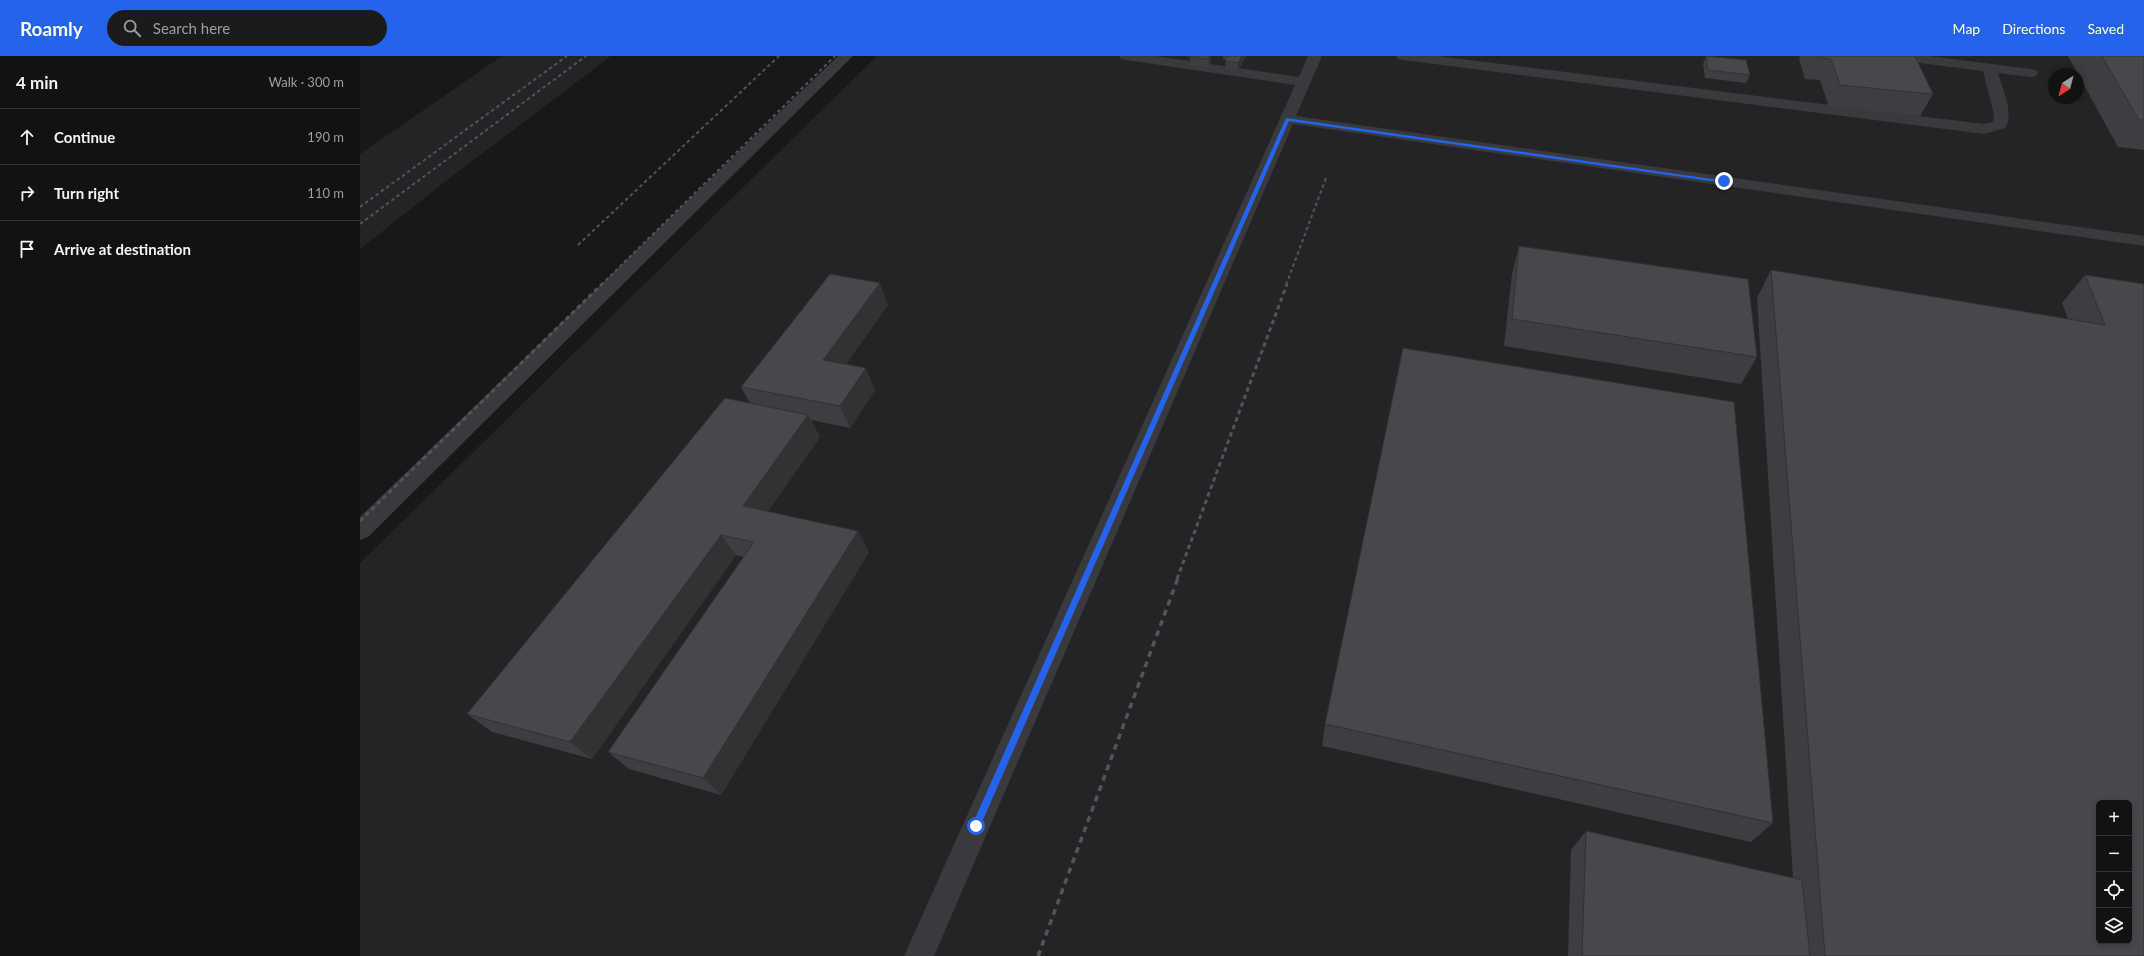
<!DOCTYPE html>
<html lang="en">
<head>
<meta charset="utf-8">
<style>
  :root { --surface:#121213; --page:#1b1b1c; --text:#f1f3f6; --muted:#9c9ea0; --line:#313233; --accent:#2563eb }
  body { margin:0; font-family:Lato,sans-serif; background:var(--page); color:var(--text) }
  .controls { position:absolute; right:12px; bottom:12px; display:grid; overflow:hidden; border-radius:6px; box-shadow:0 2px 6px #0003 }
  .controls button { width:36px; height:36px; display:grid; place-items:center; padding:0; border:0; border-bottom:1px solid var(--line); background:var(--surface); color:var(--text); font:20px sans-serif }
  .compass { position:absolute; left:1688px; top:12px; width:36px; height:36px; border-radius:50%; background:var(--surface); box-shadow:0 2px 6px #0003; rotate:216deg }
  .stop { position:absolute; width:12px; height:12px; margin:-9px; border:3px solid #2563eb; border-radius:50%; background:#fff }
  .stop.end { background:#2563eb; border-color:#fff; box-shadow:0 1px 4px #0008 }
  .list { margin:0; padding:0; list-style:none }
  h2 { display:flex; justify-content:space-between; align-items:center; height:52px; margin:0; padding:0 16px; font-size:17px }
  h2 small { font-size:13px; font-weight:400; color:var(--muted) }
  .list li { display:grid; grid-template-columns:26px 1fr auto; gap:12px; align-items:center; box-sizing:border-box; height:56px; padding:0 16px; border-top:1px solid var(--line) }
  .list b { display:block; font-size:15px; white-space:nowrap }
  .list em { font-size:13px; font-style:normal; color:var(--muted) }
  .icon { flex:none; width:22px; height:22px; fill:none; stroke:currentColor; stroke-width:2; stroke-linecap:round; stroke-linejoin:round }
  .map { position:relative; flex:none; width:1784px; height:900px; overflow:hidden }
  header { display:flex; align-items:center; gap:24px; box-sizing:border-box; height:56px; padding:0 20px; background:var(--accent); color:#fff }
  header strong { font-size:19px }
  nav { display:flex; gap:22px; margin-inline-start:auto; font-size:14px }
  .search { width:280px; height:36px; background:var(--page); display:flex; align-items:center; gap:10px; box-sizing:border-box; padding:0 14px; border-radius:22px; color:var(--muted); font-size:15px }
  main { display:flex }
  aside { flex:1; background:var(--surface) }
  .map>svg:first-child { display:block }
  .built { fill:#242426; fill-rule:evenodd }
  .lines { fill:none; stroke-linecap:round; stroke-linejoin:round }
  .lane { fill:#393a3e; fill-rule:evenodd }
  .rail-far2 { stroke:#525459; stroke-width:2; stroke-dasharray:3.5 3; stroke-linecap:butt }
  .rail-far1 { stroke:#525459; stroke-width:3; stroke-dasharray:4.5 3.5; stroke-linecap:butt }
  .rail { stroke:#525459; stroke-width:3.5; stroke-dasharray:6 5; stroke-linecap:butt }
  .wall { fill:#3d3e41 }
  .shaded-wall { fill:#323235 }
  .building { fill:#47484c; stroke:#323235; fill-rule:evenodd }
  .route { fill:#2563eb }
</style>
</head>
<body>
<header>
<strong>Roamly</strong>
<div class="search"><svg class="icon" aria-label="search" viewBox="0 0 24 24"><circle cx="10" cy="10" r="6"/><path d="M15 15l6 6"/></svg>Search here</div>
<nav><a>Map</a><a>Directions</a><a>Saved</a></nav>
</header>
<main>
<aside>
<h2>4 min<small>Walk · 300 m</small></h2>
<ul class="list">
<li><svg class="icon" aria-label="ahead" viewBox="0 0 24 24"><path d="M12 20V5M6 11l6-6 6 6"/></svg><div><b>Continue</b></div><em>190 m</em></li>
<li><svg class="icon" aria-label="right" viewBox="0 0 24 24"><path d="M7 20v-9h11M14 6l5 5-5 5"/></svg><div><b>Turn right</b></div><em>110 m</em></li>
<li><svg class="icon" aria-label="arrive" viewBox="0 0 24 24"><path d="M6 21V4h12l-3 4 3 4H6"/></svg><div><b>Arrive at destination</b></div></li>
</ul>
</aside>
<div class="map">
<svg width="1784" height="900" viewBox="0 0 1784 900">
  <rect width="100%" height="100%" fill="#181819"/>
  <path class="built" d="M142,0H251L95,118L0,193V98Z
    M517,0H1784V900H0V507ZM1694,18H1718V42H1694ZM1739,747H1769V885H1739Z"/>
  <g class="lines">
    <path class="lane" d="M478,0H493L8,481L0,484V461Z
      M759,0H795L939,21L948,0H962L936,60L1784,180V190L933,68L574,900H544L935,29L766,4L761,3Z
      M1036,0H1077L1624,68L1633,66L1634,59L1623,15L1535,4L1530,3L1528,0H1569L1671,13L1676,14L1678,17L1676,20L1671,21L1638,17C1642,32 1655,58 1645,72L1624,78L1043,4L1038,3Z"/>
    <path class="rail-far2" d="M0,151L207,0
      M0,168L226,0
      M218,189L419,0
      M241,229L475,0
      M926,229L966,122"/>
    <path class="rail-far1" d="M0,465L242,228
      M817,523L927,228"/>
    <path class="rail" d="M678,900L818,522"/>
  </g>
  <path class="wall" d="M825,0H852L850,2L851,6L849,11L830,9V1Z
    M863,0H886L878,15L866,13L865,5L866,4L863,3Z
    M1346,0L1390,19L1386,27L1345,22L1343,8Z
    M1440,0H1555L1573,38L1560,60L1469,51L1460,24L1445,23L1439,3Z
    M1708,0H1784V94L1758,91Z
    M1159,190L1397,301L1381,328L1144,290L1152,218Z
    M1411,214L1708,263L1702,247L1725,219L1784,228V900H1208L1211,794L1226,775L1433,822L1397,242Z
    M528,249L486,308L515,334L490,372L451,364L460,381L408,455L509,496L361,739L269,713L248,696L384,501L376,499L232,703L132,676L107,658L390,347L381,331Z
    M965,668L1413,767L1391,786L962,690Z"/>
  <path class="shaded-wall" d="M849,0H852L850,2L851,6L849,11Z
    M882,0H886L878,15V7Z
    M520,227L528,249L473,326L463,304Z
    M506,312L515,334L490,372L480,350Z
    M448,359L460,381L397,471L383,450Z
    M498,475L509,496L361,739L343,722Z
    M361,479L376,499L232,703L210,686Z"/>
  <path class="building" d="M830,0H850L848,3L830,1Z
    M868,0H882L878,7L865,5Z
    M1346,0L1386,4L1390,19L1348,14Z
    M1455,0H1555L1573,38L1480,29L1471,3L1455,1Z
    M1742,0H1784V64H1779Z
    M1159,190L1388,223L1397,301L1152,263Z
    M1411,214L1745,269L1725,219L1784,228V900H1465ZM1739,747H1769V885H1739Z
    M470,218L520,227L463,304L506,312L480,350L381,331Z
    M1043,292L1374,346L1413,767L965,668Z
    M365,342L448,359L383,450L498,475L343,722L248,696L394,486L361,479L210,686L107,658Z
    M1226,775L1442,824L1450,900H1222Z"/>
  <path class="route" d="M926,62L1366,125L1364,127L929,65L619,773H613V767Z"/>
</svg>
<div class="controls">
<button>+</button>
<button>−</button>
<button><svg class="icon" aria-label="locate" viewBox="0 0 24 24"><circle cx="12" cy="12" r="6"/><path d="M12 2v4M12 18v4M2 12h4M18 12h4"/></svg></button>
<button><svg class="icon" aria-label="layers" viewBox="0 0 24 24"><path d="M12 4l9 5-9 5-9-5zM3 14l9 5 9-5"/></svg></button>
</div>
<svg class="compass" viewBox="-18 -18 36 36"><path d="M0-13l5 13h-10z" fill="#e53935"/><path d="M0 13l5-13h-10z" fill="#9c9ea0"/></svg>
<div class="stop" style="left:616px;top:770px"></div>
<div class="stop end" style="left:1364px;top:125px"></div>
</div>
</main>
</body>
</html>
